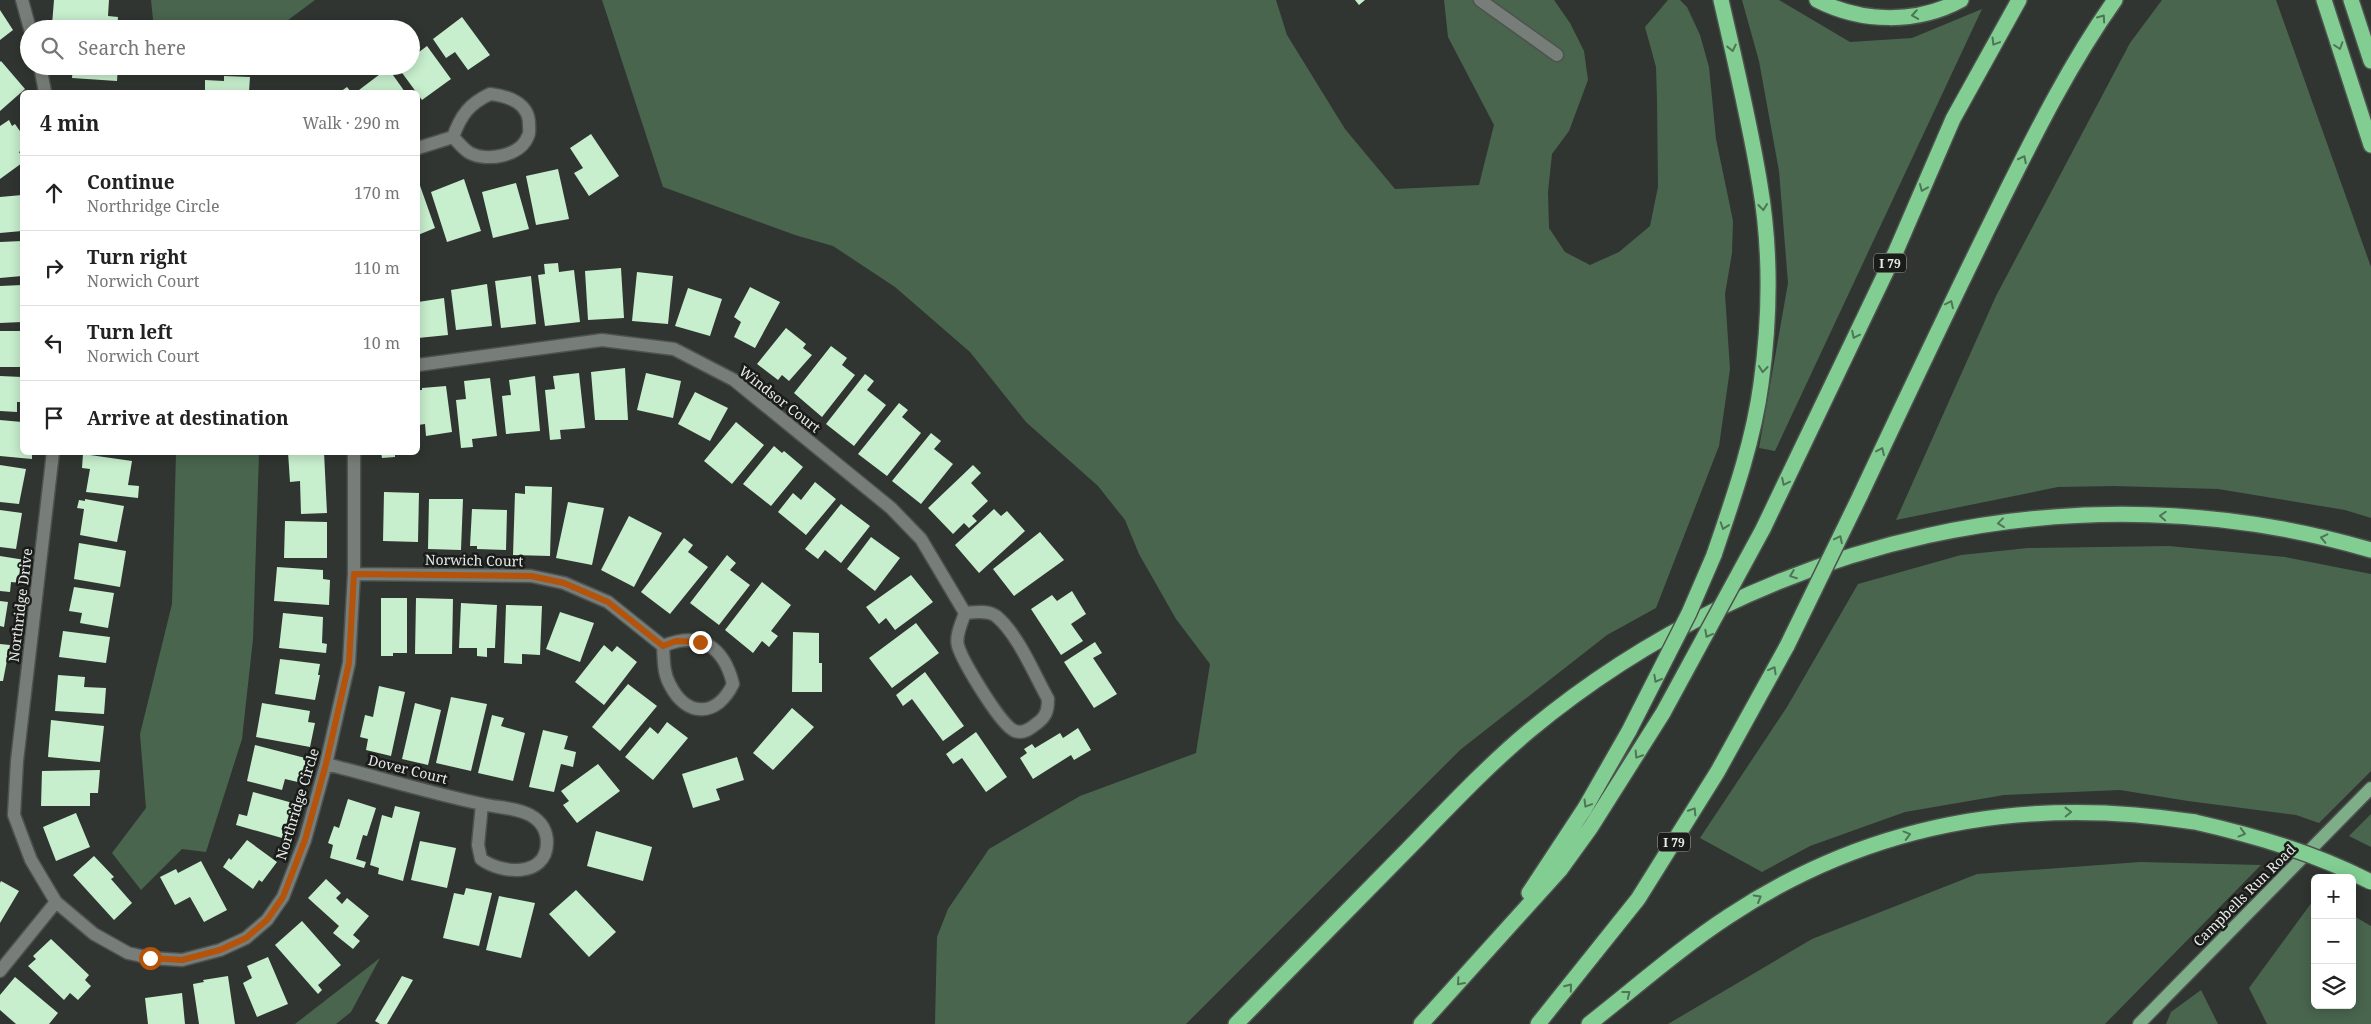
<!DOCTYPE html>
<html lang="en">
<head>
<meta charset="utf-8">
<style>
  :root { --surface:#fff; --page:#f2f2f2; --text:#222; --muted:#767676; --line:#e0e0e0 }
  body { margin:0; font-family:"Noto Serif",serif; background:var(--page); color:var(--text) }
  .controls { position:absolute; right:15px; bottom:15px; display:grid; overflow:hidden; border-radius:8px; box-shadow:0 2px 12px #0003 }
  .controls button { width:45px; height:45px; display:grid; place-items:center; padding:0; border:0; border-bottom:1px solid var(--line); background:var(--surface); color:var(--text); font:25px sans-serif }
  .stop { position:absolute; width:15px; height:15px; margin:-11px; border:4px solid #b45309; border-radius:50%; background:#fff }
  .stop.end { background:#b45309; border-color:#fff; box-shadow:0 1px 5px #0008 }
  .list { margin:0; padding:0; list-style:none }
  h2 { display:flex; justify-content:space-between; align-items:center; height:65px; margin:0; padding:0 20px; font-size:21px }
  h2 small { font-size:16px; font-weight:400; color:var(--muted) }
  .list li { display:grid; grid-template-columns:32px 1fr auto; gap:15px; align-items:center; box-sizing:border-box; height:75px; padding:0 20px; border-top:1px solid var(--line) }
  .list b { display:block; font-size:19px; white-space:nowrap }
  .list p { margin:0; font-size:16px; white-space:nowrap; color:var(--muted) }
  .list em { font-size:16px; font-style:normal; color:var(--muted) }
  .icon { flex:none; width:28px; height:28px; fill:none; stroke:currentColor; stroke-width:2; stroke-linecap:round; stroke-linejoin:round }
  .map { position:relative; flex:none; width:2371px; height:1024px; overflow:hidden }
  .search { position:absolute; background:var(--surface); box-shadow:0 2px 12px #0003; left:20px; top:20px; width:400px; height:55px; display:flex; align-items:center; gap:12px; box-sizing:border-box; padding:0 18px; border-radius:28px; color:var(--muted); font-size:19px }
  .panel { position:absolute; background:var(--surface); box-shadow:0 2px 12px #0003; left:20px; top:90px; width:400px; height:365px; border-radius:8px }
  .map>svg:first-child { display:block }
  .green { fill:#49654e }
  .building { fill:#c7eecd }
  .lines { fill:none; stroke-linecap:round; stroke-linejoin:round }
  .street-casing { stroke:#4e524f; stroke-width:15 }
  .primary-casing { stroke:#4e524f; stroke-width:15 }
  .highway-casing { stroke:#4e524f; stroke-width:18 }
  .street { stroke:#777d78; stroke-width:12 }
  .primary { stroke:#7eae88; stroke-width:12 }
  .highway { stroke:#82ce92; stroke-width:15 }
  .highway-bridge-casing { stroke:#4e524f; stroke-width:18; stroke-linecap:butt }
  .highway-bridge { stroke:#82ce92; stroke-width:15 }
  .oneway { stroke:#4e7556 }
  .route { stroke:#b45309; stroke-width:6 }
  .labels { text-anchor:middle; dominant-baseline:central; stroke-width:5; stroke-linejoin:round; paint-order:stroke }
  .shield { fill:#1a1c1a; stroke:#aaacaa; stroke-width:1 }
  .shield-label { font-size:12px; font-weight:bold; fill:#e7eae8 }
  .street-label { font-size:14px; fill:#e7eae8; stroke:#1a1c1a }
</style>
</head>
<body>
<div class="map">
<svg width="2371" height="1024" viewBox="0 0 2371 1024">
  <rect width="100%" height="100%" fill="#303531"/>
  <path class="green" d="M151,0H315L276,29H154Z
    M602,0H1276L1287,35L1345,129L1395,189L1479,185L1494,125L1448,37L1444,0H1554L1570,23L1584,51L1588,80L1569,131L1552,154L1548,192L1549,228L1565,252L1590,265L1619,252L1650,226L1658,187L1657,100L1656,67L1645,27L1668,0H1680L1687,7L1700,35L1709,67L1716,139L1733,221L1732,253L1725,294L1730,369L1719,446L1656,608L1607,635L1460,750L1186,1024H935L937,937L948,909L989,849L1080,796L1196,753L1210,664L1176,619L1139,554L1125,520L1098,486L1026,422L970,352L895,287L833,246L795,235L663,187Z
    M1742,0H1779L1850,42L1912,38L1982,9L1775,451L1759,448L1788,283L1779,171L1759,61Z
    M2162,0H2276L2371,267V518L2345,510L2218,489L2114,486L2058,487L1896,520L1996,296L2130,43Z
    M176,453H259L253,639L242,739L206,852L182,849L141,890L112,853L146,808L140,734L172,604Z
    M2169,546L2285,557L2371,574V771L2319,823L2296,815L2188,801L2120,790L2004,795L1905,812L1810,846L1762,872L1700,838L1787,707L1858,584L1961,555L2028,548Z
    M2371,814V847L2349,836Z
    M2140,862L2261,865L2105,1024H1668L1812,939L1977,874Z
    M2315,898V1005H2352V915L2371,926V1024H2267L2249,988Z
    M380,958L351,1012L336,1024H295Z
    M2201,990L2218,1024H2166L2171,1012Z"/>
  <path class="building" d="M54,0H109L108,16L118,17L117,29L52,25Z
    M1355,0H1365L1359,5Z
    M0,10L13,30L0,40Z
    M462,17L490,55L468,70L455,52L446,58L433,39Z
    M427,46L451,79L422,100L397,66H411V58Z
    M1,61L25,89L0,111V62Z
    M73,66H118L117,81L72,78Z
    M388,68L405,92H361L359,90Z
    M224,76L250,77L249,92H205V80L224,81Z
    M347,87L351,92H340Z
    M9,120L12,126L15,124L22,134V150L19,152L22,157V163L0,179V126Z
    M591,134L619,176L589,196L574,173L583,168L570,148Z
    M558,169L569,219L536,225L526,176Z
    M464,179L481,231L447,242L431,192Z
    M418,180L435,228L418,235Z
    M516,183L529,229L493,238L482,192Z
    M22,195V231L0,233V197Z
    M22,241V276L0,278V242Z
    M558,263L559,272L574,270L580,322L545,326L538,275L545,274L544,264Z
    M621,268L624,318L588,320L585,271Z
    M637,272L673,276L668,324L632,321Z
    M531,276L536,324L501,328L495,281Z
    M487,284L492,326L456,330L451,290Z
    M22,285V322L0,323V286Z
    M750,287L780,302L755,348L734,337L741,322L734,317Z
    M688,288L722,299L710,336L675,326Z
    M444,298L448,335L418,338V302Z
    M786,328L806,344L803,348L812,355L789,381L782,375L778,380L757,364Z
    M0,331H22V367H0Z
    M831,346L847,358L842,365L855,375L822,417L794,393Z
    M625,368L628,420H595L591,372Z
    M579,373L585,428L560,430L561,439L550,440L545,390L555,389L553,376Z
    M646,373L681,381L673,418L637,410Z
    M865,374L874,381L867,390L886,405L854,446L826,424Z
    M0,376L22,377V402H17V412L0,411Z
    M535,376L540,431L506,434L502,396L511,395L509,380Z
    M490,378L497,436L472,439L473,447L461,448L456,400L466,399L464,381Z
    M446,386L452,432L426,436L425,424L418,425V390H422V388Z
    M695,392L728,408L710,441L678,424Z
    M899,403L908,410L902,417L921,433L887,476L858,454Z
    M0,420L22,422V452H32V459L0,456Z
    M736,422L764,445L732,484L704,461Z
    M931,433L941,441L934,449L953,464L921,504L892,481Z
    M774,446L782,453L784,451L803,467L771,506L743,484Z
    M288,452H324L327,513L301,514L300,481L290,482Z
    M381,452H395V457L382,458Z
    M83,454L132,461L128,485L139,486L138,498L86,492L90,469L82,468Z
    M0,465L26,469L19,504L0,502Z
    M973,465L981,473L971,483L988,501L972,516L977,521L969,528L964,523L953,534L928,508Z
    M815,482L836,499L806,535L778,512L793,493L801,500Z
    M525,486L552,487L550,556L513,555L515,493L525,494Z
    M384,492L419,493L418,542L383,541Z
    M85,499L124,506L117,542L80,535L84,509L77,508L79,500L85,501Z
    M429,499H463L461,550L428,549Z
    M568,502L604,508L592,565L556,558Z
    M841,504L870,526L841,563L825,550L818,559L805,549Z
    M472,509L507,510L506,550L477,549V546H470Z
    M994,509L1001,516L1007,511L1025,531L979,573L955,545Z
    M0,510L22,513L16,549L0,547Z
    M629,516L662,533L634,587L601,570Z
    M285,521L327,522V558H284Z
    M1040,532L1064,560L1014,596L993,569Z
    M871,537L900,558L875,591L847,569Z
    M684,538L693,545L688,552L708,567L670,614L641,592Z
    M79,543L126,551L120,587L74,579Z
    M727,555L736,563L730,570L750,585L719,625L690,603Z
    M0,556L25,560L21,583L11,582L10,592L0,591Z
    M277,567L323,570V579L330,580L329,605L274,601Z
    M911,575L933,602L895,630L886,618L879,624L866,607Z
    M762,582L791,605L771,631L778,636L769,647L762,641L753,653L725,630Z
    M74,587L114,593L108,628L80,623L82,613L69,611Z
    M1072,591L1086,614L1071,624L1083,641L1061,655L1031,609L1052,595L1057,601Z
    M381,598H407V653H393V656H381Z
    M416,598L453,599L452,654H415Z
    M0,601L8,602L4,627L0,626Z
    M461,603L497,605L495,648H487V657L477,656V648H459Z
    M506,605L542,606L540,655L522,654V664L504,663Z
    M560,612L594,623L580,662L546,649Z
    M283,613L323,617L322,643L327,644L326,653L279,648Z
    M916,623L939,653L892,688L869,658Z
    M63,631L110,637L106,663L59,657Z
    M793,632L819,633V663H822V692H792Z
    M1095,642L1102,653L1093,658L1117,694L1094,708L1064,662Z
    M0,644L10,645L3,681H0Z
    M604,645L612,652L617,646L637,662L604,705L575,682Z
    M280,659L320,664L318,675H320L315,700L275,694Z
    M925,672L964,726L943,741L912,699L903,706L896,695Z
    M58,675L85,677L84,687L106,688L104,714L55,711Z
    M628,684L657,706L620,751L592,727Z
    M379,686L405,692L391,756L366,750L368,739L360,737L365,715L373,717Z
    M451,697L487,704L471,771L436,763Z
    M262,703L310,711L308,722L315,723L310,747L256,737Z
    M415,703L441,710L428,765L402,759Z
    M792,708L814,727L773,770L753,753Z
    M492,715L504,718L501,726L525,733L513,781L478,773Z
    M51,720L104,726L100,762L48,757Z
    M667,722L688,738L653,780L625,757L650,727L658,734Z
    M1078,728L1091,750L1074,760L1071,755L1033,779L1020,758L1027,753L1024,749L1032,744L1035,748L1060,733L1063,738Z
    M543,730L568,736L564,749L576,752L573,767L561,764L554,792L529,787Z
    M976,732L1007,777L986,792L962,758L953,764L946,754Z
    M255,745L309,759L302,783L285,779L282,790L247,781Z
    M737,757L744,780L716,789L720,800L693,808L682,774Z
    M598,764L620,791L577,823L563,805L569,801L561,791Z
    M100,770L98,793H90V806H41L42,771Z
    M253,792L300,805L296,819L290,817L282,838L236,825L239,814L247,816Z
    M348,799L376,808L367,836L363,835L356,859L366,862L364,868L330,858L333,845L328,843L334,826L339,828Z
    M395,806L420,812L403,881L378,874L379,868L370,865L382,815L392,818Z
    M76,813L90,847L56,861L43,827Z
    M596,831L652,847L643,881L587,866Z
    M247,840L277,862L262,882L259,880L253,889L223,867L229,858L231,860Z
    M420,841L456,848L447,888L411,880Z
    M94,856L114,877L111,879L132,903L114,920L73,875Z
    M201,861L227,910L204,922L190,897L175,905L160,877L176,869L178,873Z
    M326,879L341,893L336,898L342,904L347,898L369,916L353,935L360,941L353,949L333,933L339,926L308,898Z
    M1,881L19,891L0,923V883Z
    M466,888L492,893L479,946L443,938L454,893L464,895Z
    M576,890L616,932L589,957L549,914Z
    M499,896L535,903L521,958L486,950Z
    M302,921L341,965L318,985L322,990L318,994L275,945Z
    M51,939L89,975L85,980L91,986L78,1000L70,993L64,1000L28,966L36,959L33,956Z
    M268,957L288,1004L257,1017L243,983L252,978L247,966Z
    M228,976L235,1024H199L193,984L204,982L203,980Z
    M402,976L413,980L387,1024H380L375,1021Z
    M15,977L58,1013L49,1024H16L0,1010V995Z
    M182,993L185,1024H148L145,998Z"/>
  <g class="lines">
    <defs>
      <path id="street" d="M22,0L30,29
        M1480,0L1557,55
        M40,66L45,92
        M490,94C508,96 529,103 529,124C529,128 530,133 528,136C521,156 487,162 470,153C464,150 458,142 453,137C461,115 469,104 490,94Z
        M418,148L453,137
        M418,365L602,340L674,349L734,380L891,508L921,539L965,613C962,622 955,636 958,646C963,662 1001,726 1015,731C1023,734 1030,729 1036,724C1046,717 1048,711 1048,699C1034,674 1018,634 996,616C988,610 975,612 965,613
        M53,452L17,761L14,815L31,860L56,902L94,934L128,953L150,958L182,960L220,950L246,938L267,920L283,897L305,840L326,764L349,663L354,574V452
        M354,574L531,576L564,583L608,602L663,646C664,659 663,673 670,685C687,718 717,717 733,684C724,647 700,630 663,646
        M326,764C378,777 430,793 482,804C498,808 515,807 530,815C541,821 547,830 547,843C546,878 501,874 481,859L478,845L482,804
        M0,971L56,902"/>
      <path id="primary" d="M2139,1024L2371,788"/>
      <path id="highway" d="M1817,0C1862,23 1917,24 1961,0
        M2324,0L2371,145
        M2351,0L2371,61
        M1860,496C1907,396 1954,296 2003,198C2037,130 2071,62 2115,0
        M1763,529L1896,251L1953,119L2019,0
        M1714,555C1733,499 1753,443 1761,384C1770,319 1771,250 1760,185C1750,123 1735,61 1721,0
        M1529,893L1585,808L1629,731
        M1236,1024C1293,966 1350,908 1407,850C1446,810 1486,767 1529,731C1763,537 2078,464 2371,550
        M1421,1024L1560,870L1591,827L1663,713
        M1538,1024L1638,899L1718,771L1787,646
        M1589,1024C1635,988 1680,948 1729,916C1871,822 2029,796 2195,822"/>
    </defs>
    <use href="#street" class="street-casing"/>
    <use href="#primary" class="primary-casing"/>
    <use href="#highway" class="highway-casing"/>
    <use href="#street" class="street"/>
    <use href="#primary" class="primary"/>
    <use href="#highway" class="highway"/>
    <defs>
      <path id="highway-bridge" d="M1787,646L1860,496
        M1663,713L1763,529
        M1629,731L1689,613L1714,555
        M2195,822C2256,836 2315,853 2371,882"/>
    </defs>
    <use href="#highway-bridge" class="highway-bridge-casing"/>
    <use href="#highway-bridge" class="highway-bridge"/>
  </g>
  <defs><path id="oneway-chevron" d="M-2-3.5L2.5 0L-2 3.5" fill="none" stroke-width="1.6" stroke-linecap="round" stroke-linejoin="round" transform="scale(1.25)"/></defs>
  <g class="oneway">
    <use href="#oneway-chevron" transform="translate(1915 15) rotate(171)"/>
    <use href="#oneway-chevron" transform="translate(2102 18) rotate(-55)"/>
    <use href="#oneway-chevron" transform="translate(1995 42) rotate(121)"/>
    <use href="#oneway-chevron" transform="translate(2339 46) rotate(72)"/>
    <use href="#oneway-chevron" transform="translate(1732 48) rotate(78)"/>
    <use href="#oneway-chevron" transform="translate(2023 159) rotate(-63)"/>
    <use href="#oneway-chevron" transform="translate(1923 188) rotate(113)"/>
    <use href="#oneway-chevron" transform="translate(1763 207) rotate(83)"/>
    <use href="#oneway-chevron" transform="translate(1950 304) rotate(-65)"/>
    <use href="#oneway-chevron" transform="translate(1855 335) rotate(116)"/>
    <use href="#oneway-chevron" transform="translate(1763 369) rotate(96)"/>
    <use href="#oneway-chevron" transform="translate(1881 451) rotate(-65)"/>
    <use href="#oneway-chevron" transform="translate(1785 482) rotate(116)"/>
    <use href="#oneway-chevron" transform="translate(2163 516) rotate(-177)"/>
    <use href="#oneway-chevron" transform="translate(2001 523) rotate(173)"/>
    <use href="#oneway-chevron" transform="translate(1724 526) rotate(109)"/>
    <use href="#oneway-chevron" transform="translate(2324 538) rotate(-167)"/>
    <use href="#oneway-chevron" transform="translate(1839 539) rotate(-64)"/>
    <use href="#oneway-chevron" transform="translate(1793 575) rotate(159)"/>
    <use href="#oneway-chevron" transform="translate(1708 634) rotate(118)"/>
    <use href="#oneway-chevron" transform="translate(1773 670) rotate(-61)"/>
    <use href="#oneway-chevron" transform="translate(1657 679) rotate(118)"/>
    <use href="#oneway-chevron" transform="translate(1638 755) rotate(122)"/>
    <use href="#oneway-chevron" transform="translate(1587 804) rotate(121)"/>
    <use href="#oneway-chevron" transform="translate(1693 811) rotate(-58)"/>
    <use href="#oneway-chevron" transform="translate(2068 812) rotate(-1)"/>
    <use href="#oneway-chevron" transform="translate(2242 833) rotate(15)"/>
    <use href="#oneway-chevron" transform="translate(1907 835) rotate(-15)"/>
    <use href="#oneway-chevron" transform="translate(1758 898) rotate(-30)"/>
    <use href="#oneway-chevron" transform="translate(1460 982) rotate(132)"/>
    <use href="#oneway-chevron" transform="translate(1569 987) rotate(-51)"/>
    <use href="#oneway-chevron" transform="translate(1627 994) rotate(-38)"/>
  </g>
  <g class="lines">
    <path class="route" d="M150,958L182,960L220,950L246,938L267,920L283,897L305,840L326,764L349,663L354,574L531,576L564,583L608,602L663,646L676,641L700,642"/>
  </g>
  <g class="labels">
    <g class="shield">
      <rect x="1874" y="253.5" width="32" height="19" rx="4"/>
      <rect x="1658" y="832.5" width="32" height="19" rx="4"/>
    </g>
    <g class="shield-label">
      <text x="1890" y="263">I 79</text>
      <text x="1674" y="842">I 79</text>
    </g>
    <g class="street-label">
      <text transform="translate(780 399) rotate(38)">Windsor Court</text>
      <text transform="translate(474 560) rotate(1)">Norwich Court</text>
      <text transform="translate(20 605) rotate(-83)">Northridge Drive</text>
      <text transform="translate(408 769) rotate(14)">Dover Court</text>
      <text transform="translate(297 804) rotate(-73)">Northridge Circle</text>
      <text transform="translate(2244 895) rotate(-45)">Campbells Run Road</text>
    </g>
  </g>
</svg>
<div class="controls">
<button>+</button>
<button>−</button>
<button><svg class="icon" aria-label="layers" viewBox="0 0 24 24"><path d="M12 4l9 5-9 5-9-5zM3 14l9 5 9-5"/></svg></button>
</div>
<div class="stop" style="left:150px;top:958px"></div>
<div class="stop end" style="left:700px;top:642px"></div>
<div class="search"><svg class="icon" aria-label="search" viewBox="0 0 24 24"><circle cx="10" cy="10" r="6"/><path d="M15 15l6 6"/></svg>Search here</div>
<section class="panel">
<h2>4 min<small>Walk · 290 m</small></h2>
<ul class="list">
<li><svg class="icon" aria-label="ahead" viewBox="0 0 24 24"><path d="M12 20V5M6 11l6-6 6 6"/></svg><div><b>Continue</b><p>Northridge Circle</p></div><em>170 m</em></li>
<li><svg class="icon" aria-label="right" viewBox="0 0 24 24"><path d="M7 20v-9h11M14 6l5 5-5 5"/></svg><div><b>Turn right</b><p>Norwich Court</p></div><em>110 m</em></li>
<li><svg class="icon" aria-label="left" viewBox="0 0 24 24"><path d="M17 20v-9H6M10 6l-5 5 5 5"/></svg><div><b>Turn left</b><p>Norwich Court</p></div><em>10 m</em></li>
<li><svg class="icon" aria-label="arrive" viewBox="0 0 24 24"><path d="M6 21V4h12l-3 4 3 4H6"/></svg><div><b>Arrive at destination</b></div></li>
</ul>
</section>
</div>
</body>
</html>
